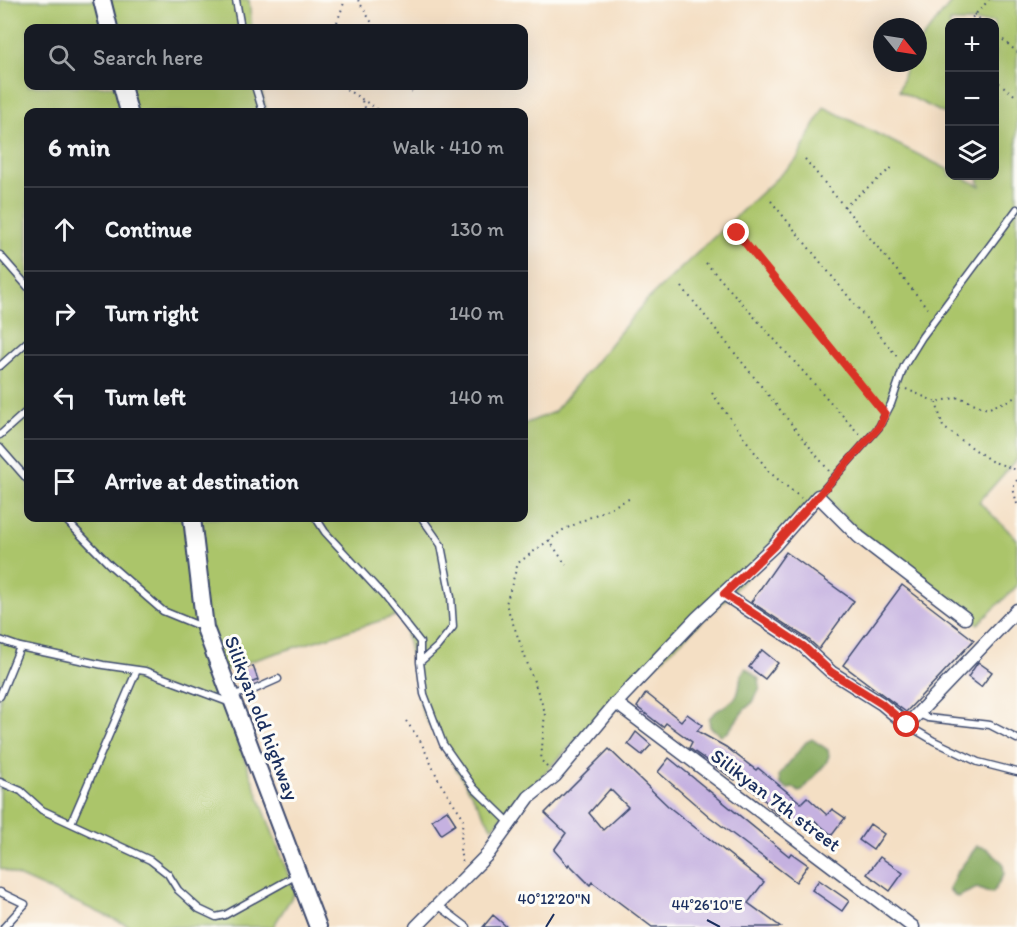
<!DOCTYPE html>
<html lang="en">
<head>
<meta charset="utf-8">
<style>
  :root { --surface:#171b24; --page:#20242c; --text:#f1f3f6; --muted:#9ea1a6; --line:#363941 }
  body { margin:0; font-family:Itim,sans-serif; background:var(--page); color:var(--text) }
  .controls { position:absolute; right:18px; top:18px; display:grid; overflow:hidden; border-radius:12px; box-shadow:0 6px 24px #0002 }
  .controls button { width:54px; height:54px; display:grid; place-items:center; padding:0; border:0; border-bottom:2px solid var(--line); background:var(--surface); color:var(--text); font:30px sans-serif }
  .compass { position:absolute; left:873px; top:18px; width:54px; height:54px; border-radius:50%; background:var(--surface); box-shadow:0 6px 24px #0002; rotate:120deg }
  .stop { position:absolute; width:18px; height:18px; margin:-14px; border:4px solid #d93025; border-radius:50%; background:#fff }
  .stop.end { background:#d93025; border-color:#fff; box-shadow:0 2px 6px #0008 }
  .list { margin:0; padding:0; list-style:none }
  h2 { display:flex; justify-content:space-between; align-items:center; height:78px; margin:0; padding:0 24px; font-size:26px }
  h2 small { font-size:20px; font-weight:400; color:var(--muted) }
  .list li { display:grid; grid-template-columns:39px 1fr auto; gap:18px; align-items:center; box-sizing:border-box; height:84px; padding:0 24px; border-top:2px solid var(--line) }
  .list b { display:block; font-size:22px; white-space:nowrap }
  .list em { font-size:20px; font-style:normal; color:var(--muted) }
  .icon { flex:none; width:33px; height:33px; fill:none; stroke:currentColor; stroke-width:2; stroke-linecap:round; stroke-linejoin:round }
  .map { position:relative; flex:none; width:1017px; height:927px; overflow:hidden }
  .search { position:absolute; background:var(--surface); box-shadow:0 6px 24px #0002; left:24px; top:24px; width:504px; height:66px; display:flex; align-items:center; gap:15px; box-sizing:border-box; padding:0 21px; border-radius:12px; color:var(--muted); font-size:22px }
  .panel { position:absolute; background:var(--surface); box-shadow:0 6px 24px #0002; left:24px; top:108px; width:504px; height:414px; border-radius:12px }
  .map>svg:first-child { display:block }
  .green { fill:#abc56b; stroke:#637a64; stroke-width:1.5 }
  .forest { fill:#88aa5f; stroke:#526c5e; stroke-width:1.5 }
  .building { fill:#c5b1e0; fill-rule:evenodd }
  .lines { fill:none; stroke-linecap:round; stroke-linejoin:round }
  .lane-casing { stroke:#3c496d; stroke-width:9 }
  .street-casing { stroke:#3c496d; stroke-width:15 }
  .secondary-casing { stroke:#3c496d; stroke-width:20 }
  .path { stroke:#3c496d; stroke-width:2; stroke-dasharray:1.5 4.5; stroke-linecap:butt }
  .lane { stroke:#fff; stroke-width:6 }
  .street { stroke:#fff; stroke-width:12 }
  .secondary { stroke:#fff; stroke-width:16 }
  .route { stroke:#d93025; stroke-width:8 }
  .ticks { fill:none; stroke:#1b2f5e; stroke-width:2 }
  .labels { text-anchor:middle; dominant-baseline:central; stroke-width:6; stroke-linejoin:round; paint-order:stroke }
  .street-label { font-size:20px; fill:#1b2f5e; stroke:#fdfcf7 }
  .ticks-label { font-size:15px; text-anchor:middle; fill:#1b2f5e; stroke:#fdfcf7; stroke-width:6; stroke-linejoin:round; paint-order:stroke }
</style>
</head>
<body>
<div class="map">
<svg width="1017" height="927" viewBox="0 0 1017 927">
  <rect width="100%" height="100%" fill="#fdfcf7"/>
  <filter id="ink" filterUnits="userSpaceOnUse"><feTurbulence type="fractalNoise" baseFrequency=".0167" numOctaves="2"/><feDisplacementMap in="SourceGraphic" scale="12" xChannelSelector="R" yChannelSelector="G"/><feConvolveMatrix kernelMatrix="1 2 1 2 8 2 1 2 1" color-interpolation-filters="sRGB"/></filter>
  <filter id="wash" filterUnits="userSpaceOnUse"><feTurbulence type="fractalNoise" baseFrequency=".008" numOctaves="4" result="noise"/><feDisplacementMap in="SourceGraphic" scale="24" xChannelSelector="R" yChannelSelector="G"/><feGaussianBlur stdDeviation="1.35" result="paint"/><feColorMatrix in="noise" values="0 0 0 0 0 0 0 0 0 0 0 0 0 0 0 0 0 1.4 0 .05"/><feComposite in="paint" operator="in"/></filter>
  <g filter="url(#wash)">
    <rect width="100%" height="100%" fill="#f4dfc4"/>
    <path class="green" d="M0,0H249L252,28H28V86H260L267,112H28V518H524V424L554,412L644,303L797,159L824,107L949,170L950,176H960L980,186L978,176H994V22H950L949,116L899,91L907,63H918V44L953,0H1017V459L979,502L1017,539V586L978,624L880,551L824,497L722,603L581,735L492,828L423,714L402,614L235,666L213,676L295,892L273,927H131L0,868Z"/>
    <path class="forest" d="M746,668L759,679L760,688L753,702L744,710L728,732L721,735L710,727L709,719C715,709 727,707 735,698C743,689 736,677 746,668Z
      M812,739L828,750L829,756L826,763L802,791L799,792L794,788L787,789L780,784L779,775L806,742Z
      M977,846L986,848L1003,863L1004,874L993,893L986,892L977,888L957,897L949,890L956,874Z"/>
    <g id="blocks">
      <path class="building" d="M786,552L854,601L819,649L808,639L751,602Z
        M902,585L974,640L906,712L843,665Z
        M762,650L778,663L765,679L749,667Z
        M978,662L992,672L981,687L968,677Z
        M253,666L258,680L248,684L243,669Z
        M646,693L681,721L687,714L702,725L697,731L726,747L756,770L758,768L801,803L807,797L827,815L832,809L845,818L832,835L811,818L803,828L784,810L779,815L767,805L769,804L737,778L735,780L689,748L692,742L666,723L663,727L637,707Z
        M636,732L651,745L642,755L628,744Z
        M609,749L669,807L764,882L748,903L781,927H652L592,882L590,885L569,864L568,866L554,850L566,833L545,813ZM610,789L628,807L603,830L589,813Z
        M669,758L789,856L791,853L808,865L796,882L710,817L658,772Z
        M447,810L456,824L441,834L432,820Z
        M870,824L884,834L873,850L859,840Z
        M880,857L903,873L890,891L867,874Z
        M819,880L849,901L842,911L812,890Z
        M493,915L507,927H483Z"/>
    </g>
  </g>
  <g filter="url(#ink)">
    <use href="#blocks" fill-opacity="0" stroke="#3c496d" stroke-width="1.5"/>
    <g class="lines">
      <defs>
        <path id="lane" d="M236,0L241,28
          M255,86L263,112
          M0,255L28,287
          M0,366L28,341
          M0,435L28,410
          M0,448L28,480
          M818,496L879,427L891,404L904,366L922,337L1017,209
          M64,518L110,565L163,611L202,627
          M316,518L325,532L383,595L420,642V662L424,694L443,744L474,788L510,823
          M0,640L20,647L103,665L145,671L228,702
          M420,662L437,647L453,627L451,597L441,545L422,518
          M232,695L251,691L278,679
          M0,696L20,647
          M919,714L928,718L990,725L1017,739
          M907,725L934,741L978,762L1017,772
          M0,782L21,791L42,810L150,860L168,874L178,890L199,909L216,917L225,915L297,875
          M71,823L137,670
          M0,892L25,904L4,927
          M438,905L467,927"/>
        <path id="street" d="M724,594L803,646L831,672L882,704L907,725L1017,610
          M616,703L913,927
          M416,927L488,854L529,797L555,776L616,703L697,618L774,546L818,496L859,537L965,618"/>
        <path id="secondary" d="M102,0L109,28
          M122,86L129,112
          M192,518L205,628L318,927"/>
      </defs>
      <use href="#lane" class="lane-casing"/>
      <use href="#street" class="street-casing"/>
      <use href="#secondary" class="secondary-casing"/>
      <path class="path" d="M358,0L375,28
        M974,14L983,22
        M968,22L989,0
        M335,28L345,0
        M994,32L1017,52
        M994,79L1017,97
        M341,86L382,112
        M409,86L412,92
        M362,101L367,112
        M805,159L930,311
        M771,201L899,359
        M844,207L894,166
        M737,233L880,408
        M706,263L860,435
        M682,287L829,471
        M906,389L936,402L959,397L987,409L1014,398
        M712,393L769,472L801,498
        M936,402L943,427L991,461L1017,470
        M1017,480L1013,488L1017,504
        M549,540L566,565
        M406,721L420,740L440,783L463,817L460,851L463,865
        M547,767L541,760L545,712L506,604L518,563L563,530L631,498"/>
      <use href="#lane" class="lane"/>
      <use href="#street" class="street"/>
      <use href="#secondary" class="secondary"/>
    </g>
  </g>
  <g class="lines" filter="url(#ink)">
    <path class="route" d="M737,233L885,414L879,427L774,546L724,594L803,646L831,672L882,704L907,725"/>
  </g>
  <path class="ticks" d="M707,920L720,927M546,927L554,914"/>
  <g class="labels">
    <g class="street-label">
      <text transform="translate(262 718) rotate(69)">Silikyan old highway</text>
      <text transform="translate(776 800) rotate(37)">Silikyan 7th street</text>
    </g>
  </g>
  <g class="ticks-label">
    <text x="554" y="904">40°12'20"N</text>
    <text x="707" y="910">44°26'10"E</text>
  </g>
</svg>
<div class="controls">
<button>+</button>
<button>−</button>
<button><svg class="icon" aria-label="layers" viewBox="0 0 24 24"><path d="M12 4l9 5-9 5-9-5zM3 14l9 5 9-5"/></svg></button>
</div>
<svg class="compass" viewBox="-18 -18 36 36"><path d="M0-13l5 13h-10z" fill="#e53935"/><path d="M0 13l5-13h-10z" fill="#9ea1a6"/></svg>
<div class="stop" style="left:907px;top:725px"></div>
<div class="stop end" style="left:737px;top:233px"></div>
<div class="search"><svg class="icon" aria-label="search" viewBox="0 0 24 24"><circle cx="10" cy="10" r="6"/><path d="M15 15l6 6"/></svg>Search here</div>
<section class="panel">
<h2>6 min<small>Walk · 410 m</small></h2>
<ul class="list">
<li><svg class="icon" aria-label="ahead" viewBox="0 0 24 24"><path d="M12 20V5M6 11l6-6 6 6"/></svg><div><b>Continue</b></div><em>130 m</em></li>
<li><svg class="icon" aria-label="right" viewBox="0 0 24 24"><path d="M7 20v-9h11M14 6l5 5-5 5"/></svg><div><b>Turn right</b></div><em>140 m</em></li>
<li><svg class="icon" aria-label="left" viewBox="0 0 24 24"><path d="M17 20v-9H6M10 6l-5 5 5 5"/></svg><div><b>Turn left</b></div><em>140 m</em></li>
<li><svg class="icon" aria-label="arrive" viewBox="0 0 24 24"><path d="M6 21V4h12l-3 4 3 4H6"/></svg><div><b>Arrive at destination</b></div></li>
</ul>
</section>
</div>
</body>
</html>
